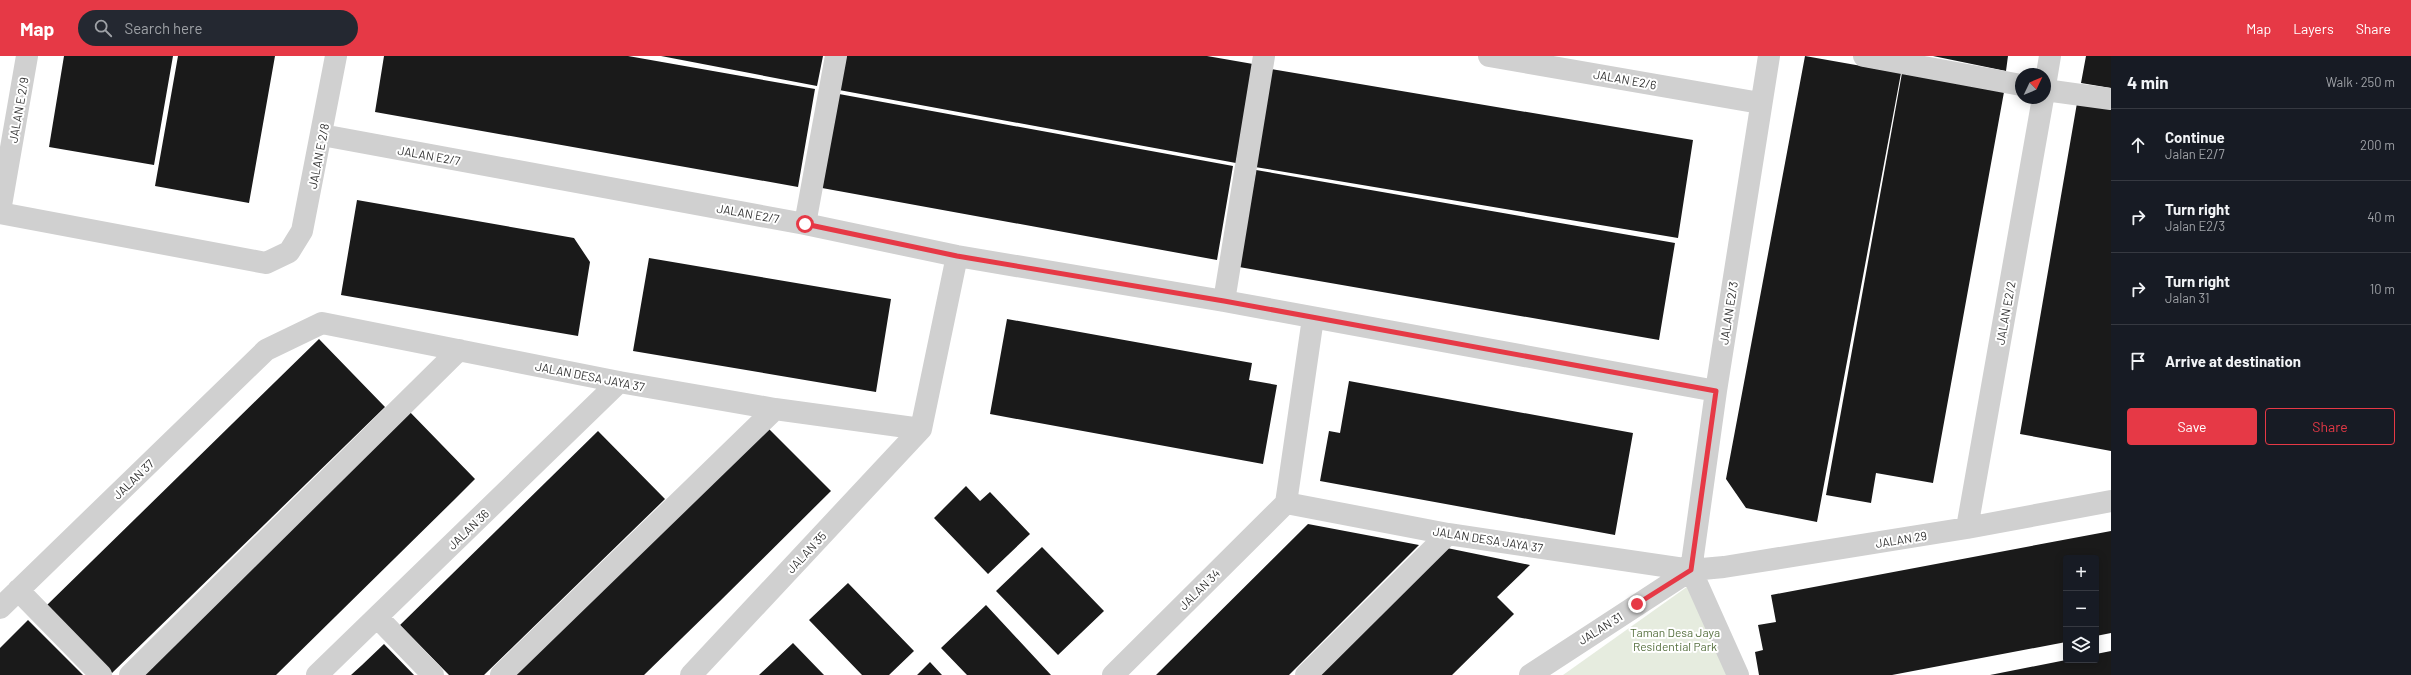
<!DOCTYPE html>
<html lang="en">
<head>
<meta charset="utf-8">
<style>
  :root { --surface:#171b24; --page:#242831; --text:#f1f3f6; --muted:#9ea1a6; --line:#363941; --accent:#e63946 }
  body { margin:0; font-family:Barlow,sans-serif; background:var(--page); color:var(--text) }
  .controls { position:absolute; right:12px; bottom:12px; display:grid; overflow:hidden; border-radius:4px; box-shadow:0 2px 10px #0003 }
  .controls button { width:36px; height:36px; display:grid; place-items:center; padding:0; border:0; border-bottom:1px solid var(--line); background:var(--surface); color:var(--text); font:20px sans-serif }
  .compass { position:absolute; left:2015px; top:12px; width:36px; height:36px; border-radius:50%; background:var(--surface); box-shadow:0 2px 10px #0003; rotate:46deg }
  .stop { position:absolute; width:12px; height:12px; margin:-9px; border:3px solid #e63946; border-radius:50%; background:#fff }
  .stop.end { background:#e63946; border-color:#fff; box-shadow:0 1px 4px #0008 }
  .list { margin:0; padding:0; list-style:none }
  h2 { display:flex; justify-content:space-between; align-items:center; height:52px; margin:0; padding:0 16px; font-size:17px }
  h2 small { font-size:13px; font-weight:400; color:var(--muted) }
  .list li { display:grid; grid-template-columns:26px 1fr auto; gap:12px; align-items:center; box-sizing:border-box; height:72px; padding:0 16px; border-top:1px solid var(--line) }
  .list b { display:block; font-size:15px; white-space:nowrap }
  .list p { margin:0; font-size:13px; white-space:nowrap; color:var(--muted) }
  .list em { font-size:13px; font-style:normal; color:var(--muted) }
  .actions { display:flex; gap:8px; padding:12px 16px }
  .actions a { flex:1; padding:9px 0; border:1px solid var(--accent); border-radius:4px; text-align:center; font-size:14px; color:var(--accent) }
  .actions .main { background:var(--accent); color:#fff }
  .icon { flex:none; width:22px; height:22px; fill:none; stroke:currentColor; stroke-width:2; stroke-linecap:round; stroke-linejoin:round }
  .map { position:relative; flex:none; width:2111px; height:619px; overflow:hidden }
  header { display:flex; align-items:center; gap:24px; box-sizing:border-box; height:56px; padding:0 20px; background:var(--accent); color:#fff }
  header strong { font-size:19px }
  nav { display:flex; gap:22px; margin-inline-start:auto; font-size:14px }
  .search { width:280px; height:36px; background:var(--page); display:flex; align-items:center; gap:10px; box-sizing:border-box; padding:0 14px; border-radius:22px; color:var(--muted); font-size:15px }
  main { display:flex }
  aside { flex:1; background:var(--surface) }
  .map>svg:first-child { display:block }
  .green { fill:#e6ecdf }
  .building { fill:#1a1a1a }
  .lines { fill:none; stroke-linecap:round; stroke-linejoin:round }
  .minor { stroke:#d0d0d0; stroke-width:22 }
  .route { stroke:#e63946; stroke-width:5 }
  .labels { text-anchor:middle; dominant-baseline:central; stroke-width:4; stroke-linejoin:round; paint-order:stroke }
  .street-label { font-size:12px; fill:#333; stroke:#fff }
  .park-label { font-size:12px; fill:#56703f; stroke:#fff }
</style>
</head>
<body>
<header>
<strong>Map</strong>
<div class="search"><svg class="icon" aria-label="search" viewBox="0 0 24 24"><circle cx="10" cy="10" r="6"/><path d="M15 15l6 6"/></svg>Search here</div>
<nav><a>Map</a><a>Layers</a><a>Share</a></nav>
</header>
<main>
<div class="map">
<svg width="2111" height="619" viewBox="0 0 2111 619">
  <rect width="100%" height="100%" fill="#fff"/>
  <path class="green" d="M1691,528L1728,619H1563Z"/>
  <path class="building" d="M64,0H173L154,109L49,91Z
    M178,0H275L249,147L155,130Z
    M384,0H628L815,33L798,131L375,56Z
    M661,0H823L817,30Z
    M845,0H1207L1253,8L1236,107L839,34Z
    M1805,0L1901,17L1817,466L1746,452L1726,423Z
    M1933,0H2008L2006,15Z
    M2086,0H2111V32L2081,27Z
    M1271,13L1693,84L1678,182L1255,111Z
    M1902,17L2004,36L1933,427L1876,417L1871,447L1826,439Z
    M839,38L1233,110L1217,204L822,132Z
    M2077,47L2111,53V395L2020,378Z
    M1256,114L1675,187L1659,284L1239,211Z
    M357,144L574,182L590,206L578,280L341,239Z
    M649,202L891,243L876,336L633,295Z
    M1007,263L1252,307L1249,324L1277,329L1263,408L990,358Z
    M319,283L385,351L112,617L46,550Z
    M1349,325L1633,377L1615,479L1320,425L1329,375L1340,377Z
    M407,353L475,423L454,444L276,619H137Z
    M765,369L831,435L720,545L644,619H511Z
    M598,375L665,443L484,619H449L400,569Z
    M966,430L980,445L990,436L1030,478L988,518L934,462Z
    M1308,468L1419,489L1289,619H1156Z
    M2111,475V577L2096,580V502H2066V586L1892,619H1759L1755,596L1763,594L1758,569L1776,566L1771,539Z
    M1042,491L1104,555L1058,599L996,535Z
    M1447,492L1530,509L1497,541L1514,558L1452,619H1318Z
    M848,527L914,595L889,619H862L809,564Z
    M986,549L1051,619H967L941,592Z
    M28,564L83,619H0V592Z
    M793,587L824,619H759Z
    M384,588L414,619H351L362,609Z
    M2111,595V619H1990L2066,604H2096V598Z
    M930,606L942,619H917Z"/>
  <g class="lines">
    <path class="minor" d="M1489,0L1760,47
      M1864,0L2021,29
      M2045,30L2050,0
      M2045,34L2111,43
      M322,79L805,168L957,200L1224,245L1716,335
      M0,155L27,0
      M0,157L266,207L289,196L302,175L336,0
      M805,168L836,0
      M1224,245L1264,0
      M921,373L957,200
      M1286,447L1448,478L1691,514L1724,511L1967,472L2111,445
      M1286,447L1313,262
      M1967,472L2043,42
      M1691,514L1716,335L1769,0
      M1691,514L1738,619
      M18,534L101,619
      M0,552L266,294L322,267L619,326L775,353L921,373
      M377,561L433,619
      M130,619L459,294
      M317,619L619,326
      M501,619L775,353
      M691,619L921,373
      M1113,619L1286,447
      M1306,619L1448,478
      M1530,619L1691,514"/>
  </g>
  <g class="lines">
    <path class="route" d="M805,168L957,200L1224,245L1716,335L1691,514L1637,548"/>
  </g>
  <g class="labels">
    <g class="street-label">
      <text transform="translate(1625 23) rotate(10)">JALAN E2/6</text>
      <text transform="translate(18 54) rotate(-80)">JALAN E 2/9</text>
      <text transform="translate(429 99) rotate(10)">JALAN E2/7</text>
      <text transform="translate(318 100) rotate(-79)">JALAN E 2/8</text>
      <text transform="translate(748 157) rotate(10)">JALAN E2/7</text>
      <text transform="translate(1728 257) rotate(-81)">JALAN E2/3</text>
      <text transform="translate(2005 257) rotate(-80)">JALAN E2/2</text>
      <text transform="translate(590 320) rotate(11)">JALAN DESA JAYA 37</text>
      <text transform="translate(133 423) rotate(-44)">JALAN 37</text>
      <text transform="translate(468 473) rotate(-44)">JALAN 36</text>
      <text transform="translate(1488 483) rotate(9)">JALAN DESA JAYA 37</text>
      <text transform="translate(1901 483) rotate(-9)">JALAN 29</text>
      <text transform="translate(806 496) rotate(-47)">JALAN 35</text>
      <text transform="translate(1199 533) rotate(-45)">JALAN 34</text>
      <text transform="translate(1600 572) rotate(-32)">JALAN 31</text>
    </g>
    <g class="park-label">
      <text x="1675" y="576">Taman Desa Jaya<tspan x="1675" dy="14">Residential Park</tspan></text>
    </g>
  </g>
</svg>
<div class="controls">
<button>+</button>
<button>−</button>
<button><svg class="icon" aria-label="layers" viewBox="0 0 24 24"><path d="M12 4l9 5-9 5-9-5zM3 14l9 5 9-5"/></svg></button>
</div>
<svg class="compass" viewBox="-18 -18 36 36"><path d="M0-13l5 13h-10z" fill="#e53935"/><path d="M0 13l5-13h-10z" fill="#9ea1a6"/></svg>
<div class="stop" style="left:805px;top:168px"></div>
<div class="stop end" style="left:1637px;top:548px"></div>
</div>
<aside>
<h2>4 min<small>Walk · 250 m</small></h2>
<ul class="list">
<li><svg class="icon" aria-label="ahead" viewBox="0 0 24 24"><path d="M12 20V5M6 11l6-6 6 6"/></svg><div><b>Continue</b><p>Jalan E2/7</p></div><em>200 m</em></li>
<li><svg class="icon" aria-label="right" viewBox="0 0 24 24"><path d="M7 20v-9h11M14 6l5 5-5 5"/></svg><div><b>Turn right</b><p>Jalan E2/3</p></div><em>40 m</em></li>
<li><svg class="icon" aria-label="right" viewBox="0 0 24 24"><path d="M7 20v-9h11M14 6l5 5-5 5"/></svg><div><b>Turn right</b><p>Jalan 31</p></div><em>10 m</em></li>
<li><svg class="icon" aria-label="arrive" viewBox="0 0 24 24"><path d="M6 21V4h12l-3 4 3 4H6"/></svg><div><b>Arrive at destination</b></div></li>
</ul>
<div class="actions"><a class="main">Save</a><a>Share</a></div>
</aside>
</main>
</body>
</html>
